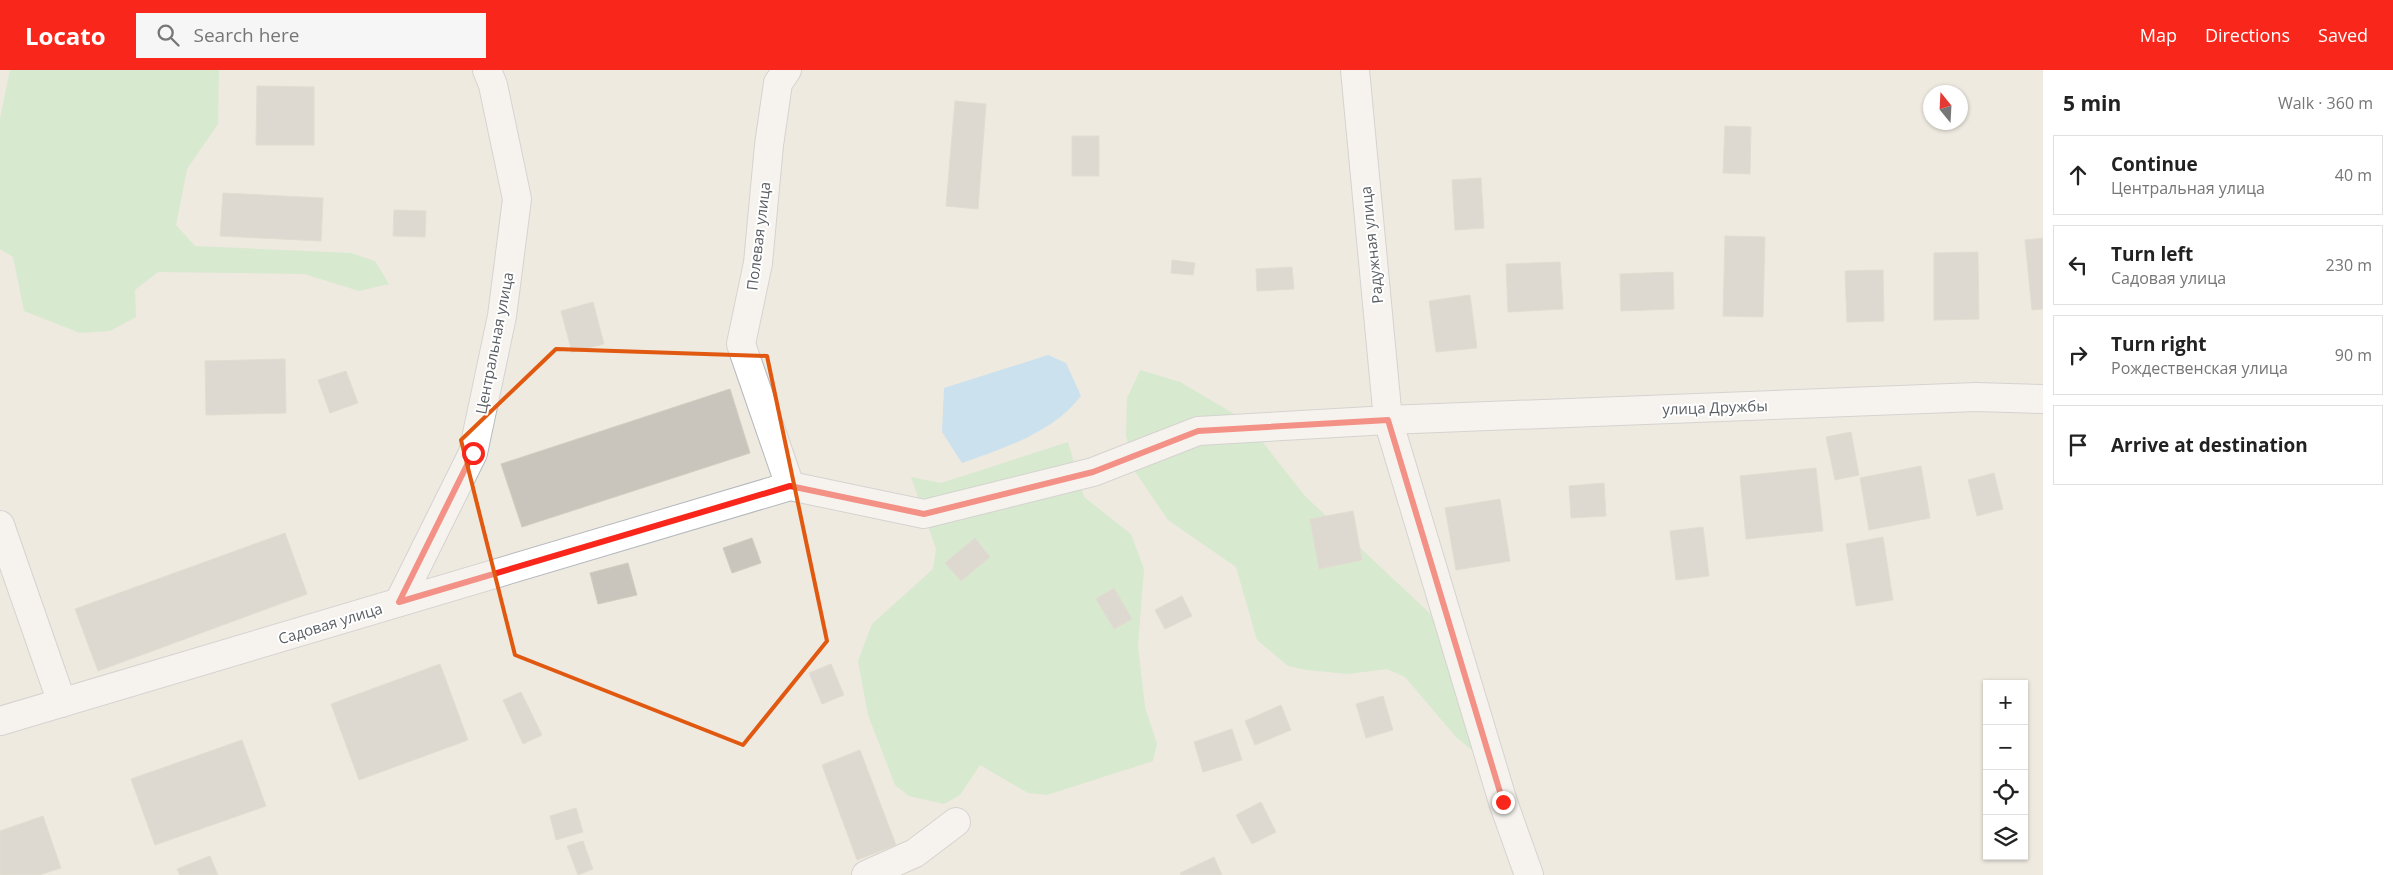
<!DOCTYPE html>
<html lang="en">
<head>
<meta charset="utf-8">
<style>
  :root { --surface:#fff; --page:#f6f6f6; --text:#222; --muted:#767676; --line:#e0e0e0; --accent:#f9271b }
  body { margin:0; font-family:"Open Sans",sans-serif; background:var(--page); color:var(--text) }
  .controls { position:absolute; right:15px; bottom:15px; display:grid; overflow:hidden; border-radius:0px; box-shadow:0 1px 4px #0004 }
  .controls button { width:45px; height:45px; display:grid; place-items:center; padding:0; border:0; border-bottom:1px solid var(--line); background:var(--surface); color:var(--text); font:25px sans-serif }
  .compass { position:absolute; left:1923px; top:15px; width:45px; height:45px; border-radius:50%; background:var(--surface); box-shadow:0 1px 4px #0004; rotate:342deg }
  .stop { position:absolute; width:15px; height:15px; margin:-11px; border:4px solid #f9271b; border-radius:50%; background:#fff }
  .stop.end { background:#f9271b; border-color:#fff; box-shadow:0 1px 5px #0008 }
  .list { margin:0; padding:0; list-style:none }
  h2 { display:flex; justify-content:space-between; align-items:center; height:65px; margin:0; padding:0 20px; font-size:21px }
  h2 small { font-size:16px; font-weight:400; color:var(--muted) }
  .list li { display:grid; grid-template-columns:32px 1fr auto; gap:15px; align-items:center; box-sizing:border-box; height:80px; margin:0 10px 10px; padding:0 10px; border:1px solid var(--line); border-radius:0px }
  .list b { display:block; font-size:19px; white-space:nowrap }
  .list p { margin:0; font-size:16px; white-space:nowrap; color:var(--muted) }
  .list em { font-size:16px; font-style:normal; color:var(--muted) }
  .icon { flex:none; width:28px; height:28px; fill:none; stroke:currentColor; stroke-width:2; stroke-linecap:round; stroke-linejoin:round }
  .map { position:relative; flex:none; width:2043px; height:805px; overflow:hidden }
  header { display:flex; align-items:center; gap:30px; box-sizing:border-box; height:70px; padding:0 25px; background:var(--accent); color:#fff }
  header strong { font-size:24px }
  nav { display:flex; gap:28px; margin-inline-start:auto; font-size:18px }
  .search { width:350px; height:45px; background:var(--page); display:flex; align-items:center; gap:12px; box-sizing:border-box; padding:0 18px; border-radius:0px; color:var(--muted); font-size:19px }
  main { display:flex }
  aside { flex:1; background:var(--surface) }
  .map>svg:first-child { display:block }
  .green { fill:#bbe8ba }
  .water { fill:#9fd7ff }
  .building { fill:#c9c5bd; stroke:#d3ccbe }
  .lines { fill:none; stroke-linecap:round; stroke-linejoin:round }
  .minor-casing { stroke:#b6b9be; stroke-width:30 }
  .minor { stroke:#fff; stroke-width:28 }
  .route { stroke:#f9271b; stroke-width:6 }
  .marked { fill:none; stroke:#e15910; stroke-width:4; stroke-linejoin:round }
  .labels { text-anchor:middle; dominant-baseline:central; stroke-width:4; stroke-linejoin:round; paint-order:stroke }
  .street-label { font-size:15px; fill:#595e63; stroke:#fff }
</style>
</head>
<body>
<header>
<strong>Locato</strong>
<div class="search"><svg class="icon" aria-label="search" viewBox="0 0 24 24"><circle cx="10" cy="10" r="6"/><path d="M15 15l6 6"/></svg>Search here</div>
<nav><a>Map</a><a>Directions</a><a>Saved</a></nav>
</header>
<main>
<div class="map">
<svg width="2043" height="805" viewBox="0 0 2043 805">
  <rect width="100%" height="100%" fill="#eeeae0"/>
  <path class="green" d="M10,0H219L218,54L187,99L176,155L195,176L351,183L375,191L389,214L359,221L304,204L158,202L135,220L136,247L110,261L80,263L24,241L13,187L0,179V49Z
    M1140,300L1180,312L1246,351L1305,426L1473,584L1487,693L1456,667L1405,607L1387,599L1348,604L1307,600L1288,596L1257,570L1236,497L1168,450L1136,403L1126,366L1127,328Z
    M1068,372L1084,427L1131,464L1144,499L1138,576L1145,637L1157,674L1153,691L1047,725L1028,723L980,695L960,725L944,734L909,726L895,715L868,645L858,591L872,554L933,499L936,479L911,407L941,413Z"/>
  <path class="water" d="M1048,285L1066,293L1081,326C1052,363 1005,378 962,393L942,362L944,318Z"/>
  <path class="building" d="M257,16L314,17V75H256Z
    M955,31L986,34L978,139L946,136Z
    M1725,56L1751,57L1750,104L1723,103Z
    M1072,66H1099V106H1072Z
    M1481,108L1484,158L1455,160L1452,110Z
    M223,123L323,128L321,171L220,166Z
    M394,140L426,141L425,167L393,166Z
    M1725,166L1765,167L1763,247L1723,246Z
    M2043,168V239L2032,240L2025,170Z
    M1978,182L1979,249L1934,250V183Z
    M1172,190L1195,193L1193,205L1171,203Z
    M1560,192L1563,239L1508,242L1506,194Z
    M1292,197L1294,219L1257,221L1256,199Z
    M1883,200L1884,251L1847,252L1845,201Z
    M1673,202L1674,239L1621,241L1620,204Z
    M1470,225L1477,278L1436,282L1429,231Z
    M593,232L604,274L572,282L561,241Z
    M285,289L286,343L206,345L205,291Z
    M346,301L358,333L330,343L318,310Z
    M730,319L750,383L522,457L501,394Z
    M1851,362L1859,405L1835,410L1826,367Z
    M1921,396L1930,448L1869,460L1860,408Z
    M1816,398L1823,461L1746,469L1740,406Z
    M1994,403L2003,439L1977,446L1968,410Z
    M1604,413L1606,446L1571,448L1569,416Z
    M1500,429L1510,491L1456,500L1445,438Z
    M1353,441L1362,490L1319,499L1310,449Z
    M1703,457L1709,506L1676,510L1670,461Z
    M285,463L307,524L98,601L75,539Z
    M1883,467L1893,530L1856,536L1846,474Z
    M752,468L761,493L732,503L723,478Z
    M975,468L990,487L961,511L945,493Z
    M628,493L637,525L598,534L590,503Z
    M1114,518L1132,549L1114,559L1096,529Z
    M1182,526L1192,546L1165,559L1155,540Z
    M440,594L468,670L359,710L331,634Z
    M831,594L844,625L822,634L809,603Z
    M521,622L542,665L523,674L503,630Z
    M1383,626L1393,660L1366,668L1356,634Z
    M1281,635L1291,660L1255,675L1245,651Z
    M1232,659L1242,690L1203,702L1194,672Z
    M242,670L266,736L155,775L131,709Z
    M860,680L896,775L857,790L822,695Z
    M1261,732L1276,762L1252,774L1236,745Z
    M576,738L583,762L556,770L550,746Z
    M43,746L61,798L39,805H0V761Z
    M583,771L593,799L578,805L567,776Z
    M210,786L218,805H180L177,799Z
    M1214,787L1222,805H1181L1180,803Z"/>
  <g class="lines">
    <defs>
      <path id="minor" d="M787,0L778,13L769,75L758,193L741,274L790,416
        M1355,0L1388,350L1503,732L1529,805
        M0,455L62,633
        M399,532L473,383L502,246L517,129L493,15L487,0
        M0,651L790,416L924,444L1093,402L1198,361L1388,350L1976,327L2043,329
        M866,805L915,783L956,752"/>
    </defs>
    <use href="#minor" class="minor-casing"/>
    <use href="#minor" class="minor"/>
  </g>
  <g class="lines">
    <path class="route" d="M473,383L399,532L790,416L924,444L1093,402L1198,361L1388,350L1503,732"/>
  </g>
  <path d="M0 0H2043V805H0ZM556,279L767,286L827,571L743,675L515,585L461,370Z" fill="#eeeae0" fill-opacity=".55" fill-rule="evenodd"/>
  <path class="marked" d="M556,279L767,286L827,571L743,675L515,585L461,370Z"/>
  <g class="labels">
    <g class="street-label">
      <text transform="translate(758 166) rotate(-83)">Полевая улица</text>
      <text transform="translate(1371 175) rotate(-96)">Радужная улица</text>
      <text transform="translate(494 273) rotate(-79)">Центральная улица</text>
      <text transform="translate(1715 337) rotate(-2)">улица Дружбы</text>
      <text transform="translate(330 553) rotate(-17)">Садовая улица</text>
    </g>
  </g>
</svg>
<div class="controls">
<button>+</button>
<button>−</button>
<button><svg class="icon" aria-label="locate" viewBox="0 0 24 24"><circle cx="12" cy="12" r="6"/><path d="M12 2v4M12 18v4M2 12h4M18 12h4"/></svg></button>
<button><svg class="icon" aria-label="layers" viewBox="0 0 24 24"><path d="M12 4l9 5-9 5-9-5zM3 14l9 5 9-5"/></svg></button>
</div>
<svg class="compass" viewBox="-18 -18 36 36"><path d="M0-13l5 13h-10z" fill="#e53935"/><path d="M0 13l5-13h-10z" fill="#767676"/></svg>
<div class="stop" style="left:473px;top:383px"></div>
<div class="stop end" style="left:1503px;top:732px"></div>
</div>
<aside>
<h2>5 min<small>Walk · 360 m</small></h2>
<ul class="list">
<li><svg class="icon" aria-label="ahead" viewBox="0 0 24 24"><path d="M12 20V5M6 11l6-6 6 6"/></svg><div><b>Continue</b><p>Центральная улица</p></div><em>40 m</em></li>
<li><svg class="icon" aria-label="left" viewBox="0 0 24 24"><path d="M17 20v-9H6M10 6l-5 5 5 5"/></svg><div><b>Turn left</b><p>Садовая улица</p></div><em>230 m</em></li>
<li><svg class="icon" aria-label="right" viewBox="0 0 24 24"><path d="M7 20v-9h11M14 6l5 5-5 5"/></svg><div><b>Turn right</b><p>Рождественская улица</p></div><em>90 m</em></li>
<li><svg class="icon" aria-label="arrive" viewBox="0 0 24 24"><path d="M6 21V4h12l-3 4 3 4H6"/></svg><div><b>Arrive at destination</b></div></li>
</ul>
</aside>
</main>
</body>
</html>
